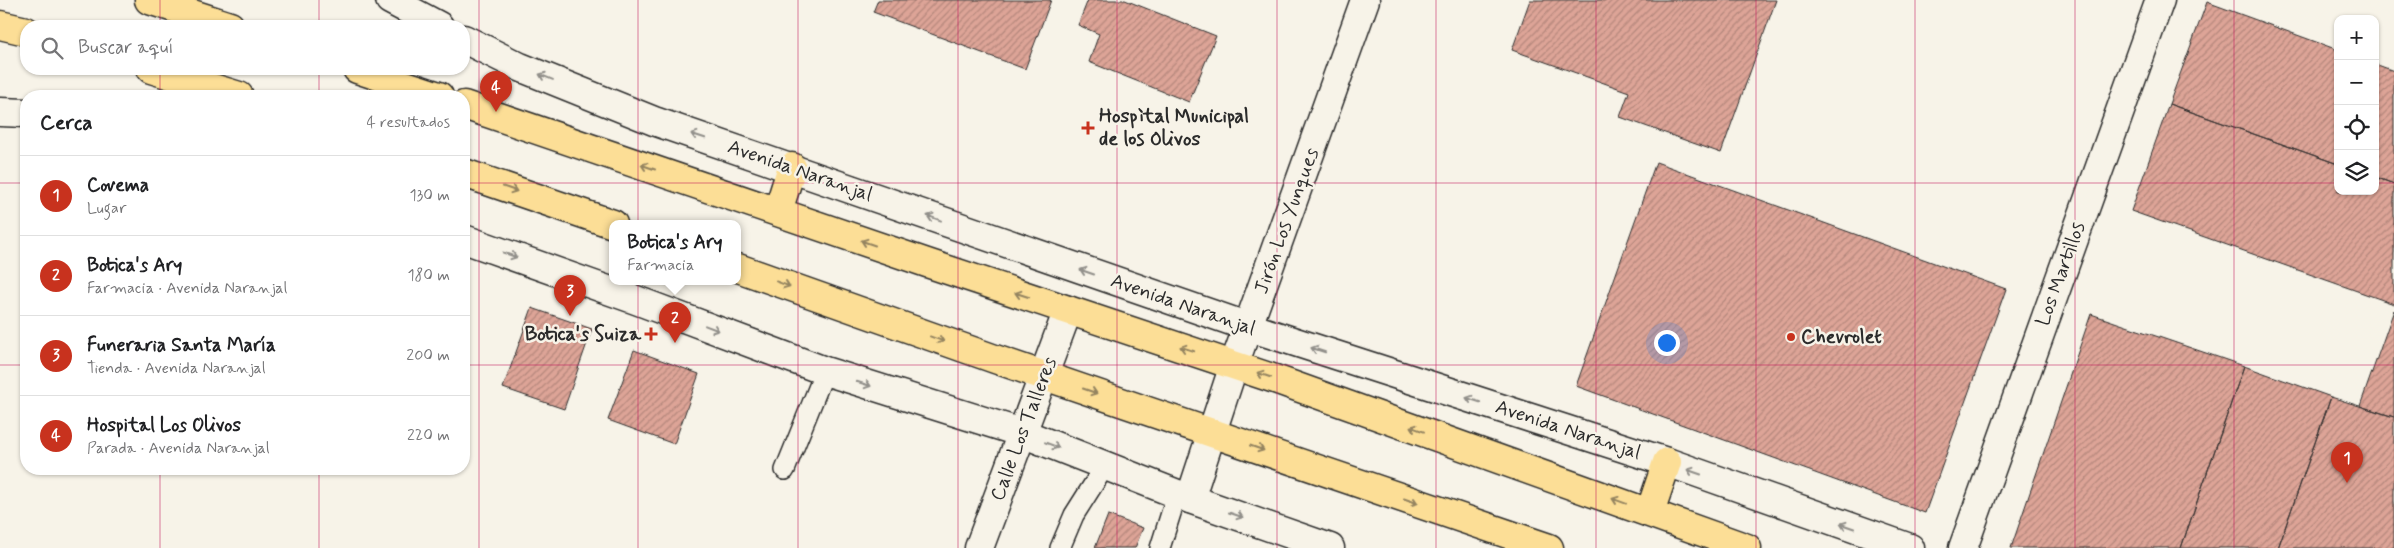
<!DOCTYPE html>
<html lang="es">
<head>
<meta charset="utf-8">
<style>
  :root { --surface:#fff; --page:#f2f2f2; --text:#202124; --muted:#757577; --line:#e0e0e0; --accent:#c8321e }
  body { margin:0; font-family:Mynerve,sans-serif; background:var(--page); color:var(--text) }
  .controls { position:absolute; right:15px; top:15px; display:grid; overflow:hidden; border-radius:10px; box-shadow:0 1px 4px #0004 }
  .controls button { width:45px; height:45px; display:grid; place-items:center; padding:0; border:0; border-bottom:1px solid var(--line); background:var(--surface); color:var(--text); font:25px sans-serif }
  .you { position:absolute; left:1666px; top:342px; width:18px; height:18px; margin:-12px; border:4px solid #fff; border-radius:50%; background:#1a73e8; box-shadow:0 0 0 8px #1a73e833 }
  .badge { display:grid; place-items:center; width:32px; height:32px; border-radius:50%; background:var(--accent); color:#fff; font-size:16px; font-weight:700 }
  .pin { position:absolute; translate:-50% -41px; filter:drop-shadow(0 1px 2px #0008) }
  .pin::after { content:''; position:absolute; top:26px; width:18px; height:15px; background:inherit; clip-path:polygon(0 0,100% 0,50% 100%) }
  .popup { position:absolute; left:609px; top:220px; width:132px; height:65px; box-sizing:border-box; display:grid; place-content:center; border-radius:10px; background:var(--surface); filter:drop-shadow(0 1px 4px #0005); font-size:16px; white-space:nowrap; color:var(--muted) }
  .popup b { font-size:19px; color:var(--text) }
  .popup::after { content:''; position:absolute; left:50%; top:100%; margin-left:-10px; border:10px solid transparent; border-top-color:var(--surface) }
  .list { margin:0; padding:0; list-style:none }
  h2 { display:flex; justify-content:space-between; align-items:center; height:65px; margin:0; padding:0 20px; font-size:21px }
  h2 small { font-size:16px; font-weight:400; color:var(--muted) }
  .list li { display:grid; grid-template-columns:32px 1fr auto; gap:15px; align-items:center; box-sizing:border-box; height:80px; padding:0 20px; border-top:1px solid var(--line) }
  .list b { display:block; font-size:19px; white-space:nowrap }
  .list p { margin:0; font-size:16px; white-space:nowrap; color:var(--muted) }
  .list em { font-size:16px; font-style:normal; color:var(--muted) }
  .icon { flex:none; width:28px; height:28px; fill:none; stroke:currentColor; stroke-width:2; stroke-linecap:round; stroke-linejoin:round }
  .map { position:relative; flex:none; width:2394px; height:548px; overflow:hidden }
  .search { position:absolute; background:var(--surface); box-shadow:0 1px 4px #0004; left:20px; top:20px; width:450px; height:55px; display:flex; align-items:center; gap:12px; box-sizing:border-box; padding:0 18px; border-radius:20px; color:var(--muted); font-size:19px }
  .panel { position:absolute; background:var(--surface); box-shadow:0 1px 4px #0004; left:20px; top:90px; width:450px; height:385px; border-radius:20px }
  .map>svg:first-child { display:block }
  .building { fill:url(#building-hatch); stroke:#2b2b2b }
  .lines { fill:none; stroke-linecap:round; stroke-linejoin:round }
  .service-casing { stroke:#2b2b2b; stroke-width:22 }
  .minor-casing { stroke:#2b2b2b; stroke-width:31 }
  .secondary-casing { stroke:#2b2b2b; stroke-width:31 }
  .trunk-casing { stroke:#2b2b2b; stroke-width:31 }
  .service { stroke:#f7f3e8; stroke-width:19 }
  .minor { stroke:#f7f3e8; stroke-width:28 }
  .secondary { stroke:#f7f3e8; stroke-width:28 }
  .trunk { stroke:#fcde96; stroke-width:28 }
  .oneway { stroke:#918f8a }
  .oneway2 { stroke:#948460 }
  .grid { fill:none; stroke:#c2185b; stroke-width:1; stroke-opacity:0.55 }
  .poi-dot { fill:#c8321e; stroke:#f7f3e8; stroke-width:2 }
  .labels { text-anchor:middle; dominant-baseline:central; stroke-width:5; stroke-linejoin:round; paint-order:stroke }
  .poi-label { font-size:20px; font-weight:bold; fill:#2b2b2b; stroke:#f7f3e8; text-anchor:start }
  .street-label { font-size:20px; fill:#2b2b2b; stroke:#f7f3e8 }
</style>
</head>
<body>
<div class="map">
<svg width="2394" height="548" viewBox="0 0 2394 548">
  <defs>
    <pattern id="building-hatch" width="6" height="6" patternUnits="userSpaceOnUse" patternTransform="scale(1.25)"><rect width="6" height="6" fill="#dda497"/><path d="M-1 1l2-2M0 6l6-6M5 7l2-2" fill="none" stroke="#b3867b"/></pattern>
  </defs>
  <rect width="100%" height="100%" fill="#f7f3e8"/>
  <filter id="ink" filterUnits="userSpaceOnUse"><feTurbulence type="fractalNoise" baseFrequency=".02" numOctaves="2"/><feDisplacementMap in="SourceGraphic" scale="10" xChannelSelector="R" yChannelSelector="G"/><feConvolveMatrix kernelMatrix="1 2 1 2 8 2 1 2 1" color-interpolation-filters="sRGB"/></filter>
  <g filter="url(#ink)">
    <path class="building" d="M878,0H1051L1025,69L873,12Z
      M1088,0H1125L1216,36L1189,102L1089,62L1099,34L1078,25Z
      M1530,0H1776L1721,153L1620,117L1629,92L1512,50Z
      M2207,2L2338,50V164L2169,104Z
      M2375,64L2394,71V184L2375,177Z
      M2169,104L2338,164V191H2375V177L2394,184V304L2131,211Z
      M1656,162L2006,289L1925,513L1576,386Z
      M532,308L592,329L564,409L503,388Z
      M2394,310V417L2360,406Z
      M2091,314L2244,366L2181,548H2011Z
      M634,350L699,374L674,444L608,420Z
      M2244,366L2331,397L2278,548H2181Z
      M2331,397L2394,417V548H2278Z
      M1108,515L1143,528L1135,548H1095Z"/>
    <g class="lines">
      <defs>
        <path id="service" d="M785,470L825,371
          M1060,548L1074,515L1105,466
          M1160,548L1177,494"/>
        <path id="minor" d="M1190,499L1234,365L1365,0
          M979,548L1068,310
          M1963,548L2160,0"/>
        <path id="secondary" d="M390,0L439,26
          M464,39L520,67L654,121L1249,327L1667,462L1910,548
          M0,112L26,113
          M464,239L636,300L825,371L1022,433L1190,499L1330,548"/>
        <path id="trunk" d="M149,0L230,26
          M0,25L26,31
          M151,69L239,96
          M357,69L439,96
          M464,105L927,263L1275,379L1747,548
          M464,173L613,224
          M778,211L792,167
          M738,268L995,359L1549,548
          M1650,512L1667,462"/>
      </defs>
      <use href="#service" class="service-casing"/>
      <use href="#minor" class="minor-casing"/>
      <use href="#secondary" class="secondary-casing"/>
      <use href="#trunk" class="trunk-casing"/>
      <use href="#service" class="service"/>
      <use href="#minor" class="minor"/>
      <use href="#secondary" class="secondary"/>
      <use href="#trunk" class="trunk"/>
    </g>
    <defs><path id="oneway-shaft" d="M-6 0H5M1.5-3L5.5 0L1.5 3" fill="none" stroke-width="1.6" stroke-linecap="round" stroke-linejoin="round" transform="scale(1.25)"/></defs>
    <g class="oneway">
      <use href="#oneway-shaft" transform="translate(546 77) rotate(-158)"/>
      <use href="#oneway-shaft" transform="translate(698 136) rotate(-162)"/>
      <use href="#oneway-shaft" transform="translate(934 218) rotate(-160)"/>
      <use href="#oneway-shaft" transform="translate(510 255) rotate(19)"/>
      <use href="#oneway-shaft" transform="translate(1087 272) rotate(-161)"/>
      <use href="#oneway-shaft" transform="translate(712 328) rotate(21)"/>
      <use href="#oneway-shaft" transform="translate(1318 350) rotate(-162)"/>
      <use href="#oneway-shaft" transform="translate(864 384) rotate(17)"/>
      <use href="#oneway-shaft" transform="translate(1473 400) rotate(-162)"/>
      <use href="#oneway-shaft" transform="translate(1052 445) rotate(21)"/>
      <use href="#oneway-shaft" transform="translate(1694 472) rotate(-161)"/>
      <use href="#oneway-shaft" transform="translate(1236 515) rotate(19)"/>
      <use href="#oneway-shaft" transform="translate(1847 526) rotate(-161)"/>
    </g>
    <g class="oneway2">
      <use href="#oneway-shaft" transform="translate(648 167) rotate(-161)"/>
      <use href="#oneway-shaft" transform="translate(510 189) rotate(19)"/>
      <use href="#oneway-shaft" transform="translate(868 243) rotate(-161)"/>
      <use href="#oneway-shaft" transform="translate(783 284) rotate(20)"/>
      <use href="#oneway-shaft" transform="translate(1022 295) rotate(-162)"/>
      <use href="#oneway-shaft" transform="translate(937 339) rotate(20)"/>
      <use href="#oneway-shaft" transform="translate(1187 349) rotate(-162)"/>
      <use href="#oneway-shaft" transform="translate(1264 375) rotate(-161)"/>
      <use href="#oneway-shaft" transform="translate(1090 391) rotate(19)"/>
      <use href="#oneway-shaft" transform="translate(1417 429) rotate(-160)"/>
      <use href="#oneway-shaft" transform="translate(1257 448) rotate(19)"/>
      <use href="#oneway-shaft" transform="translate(1411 501) rotate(19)"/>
      <use href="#oneway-shaft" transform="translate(1619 501) rotate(-160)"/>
    </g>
  </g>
  <path class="grid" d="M160,0V26M319,0V26M479,0V548M638,0V548M798,0V548M958,0V548M1117,0V548M1277,0V548M1436,0V548M1596,0V548M1756,0V548M1915,0V548M2075,0V548M2234,0V548M160,69V96M319,69V96M0,183H26M464,183H2338M2375,183H2394M0,365H26M464,365H2394M160,469V548M319,469V548"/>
  <g class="poi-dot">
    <path d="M1085.5 120.5h5v5h5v5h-5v5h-5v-5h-5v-5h5z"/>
    <path d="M648.5 326.5h5v5h5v5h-5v5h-5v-5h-5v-5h5z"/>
    <circle cx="1791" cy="337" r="5"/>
  </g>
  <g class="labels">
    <g class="poi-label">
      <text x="1099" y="116">Hospìtal Municipal<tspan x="1099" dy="23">de los Olivos</tspan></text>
      <text x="641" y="334" text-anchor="end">Botica's Suiza</text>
      <text x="1801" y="337">Chevrolet</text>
    </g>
    <g class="street-label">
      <text transform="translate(800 171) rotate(19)">Avenida Naranjal</text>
      <text transform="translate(1287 221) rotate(-70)">Jirón Los Yunques</text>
      <text transform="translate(2061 274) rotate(-70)">Los Martillos</text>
      <text transform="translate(1183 305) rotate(19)">Avenida Naranjal</text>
      <text transform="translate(1024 429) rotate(-69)">Calle Los Talleres</text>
      <text transform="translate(1568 430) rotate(18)">Avenida Naranjal</text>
    </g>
  </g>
</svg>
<div class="controls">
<button>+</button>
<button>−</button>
<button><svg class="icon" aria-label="locate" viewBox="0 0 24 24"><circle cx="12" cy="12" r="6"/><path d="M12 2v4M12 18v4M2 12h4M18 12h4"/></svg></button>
<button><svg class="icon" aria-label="layers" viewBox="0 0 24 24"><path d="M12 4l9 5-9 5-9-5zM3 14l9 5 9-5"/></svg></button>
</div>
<div class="you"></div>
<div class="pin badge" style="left:2347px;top:483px">1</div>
<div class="pin badge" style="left:675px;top:343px">2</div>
<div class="popup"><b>Botica's Ary</b>Farmacia</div>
<div class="pin badge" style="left:570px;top:316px">3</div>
<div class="pin badge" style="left:496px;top:112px">4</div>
<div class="search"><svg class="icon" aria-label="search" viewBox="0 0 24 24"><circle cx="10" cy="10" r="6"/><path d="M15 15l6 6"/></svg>Buscar aquí</div>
<section class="panel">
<h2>Cerca<small>4 resultados</small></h2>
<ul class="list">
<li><span class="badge">1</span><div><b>Covema</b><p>Lugar</p></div><em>130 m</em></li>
<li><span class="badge">2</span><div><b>Botica's Ary</b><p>Farmacia · Avenida Naranjal</p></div><em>180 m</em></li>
<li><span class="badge">3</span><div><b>Funeraria Santa María</b><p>Tienda · Avenida Naranjal</p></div><em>200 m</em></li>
<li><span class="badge">4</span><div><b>Hospital Los Olivos</b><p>Parada · Avenida Naranjal</p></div><em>220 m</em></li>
</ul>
</section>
</div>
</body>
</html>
